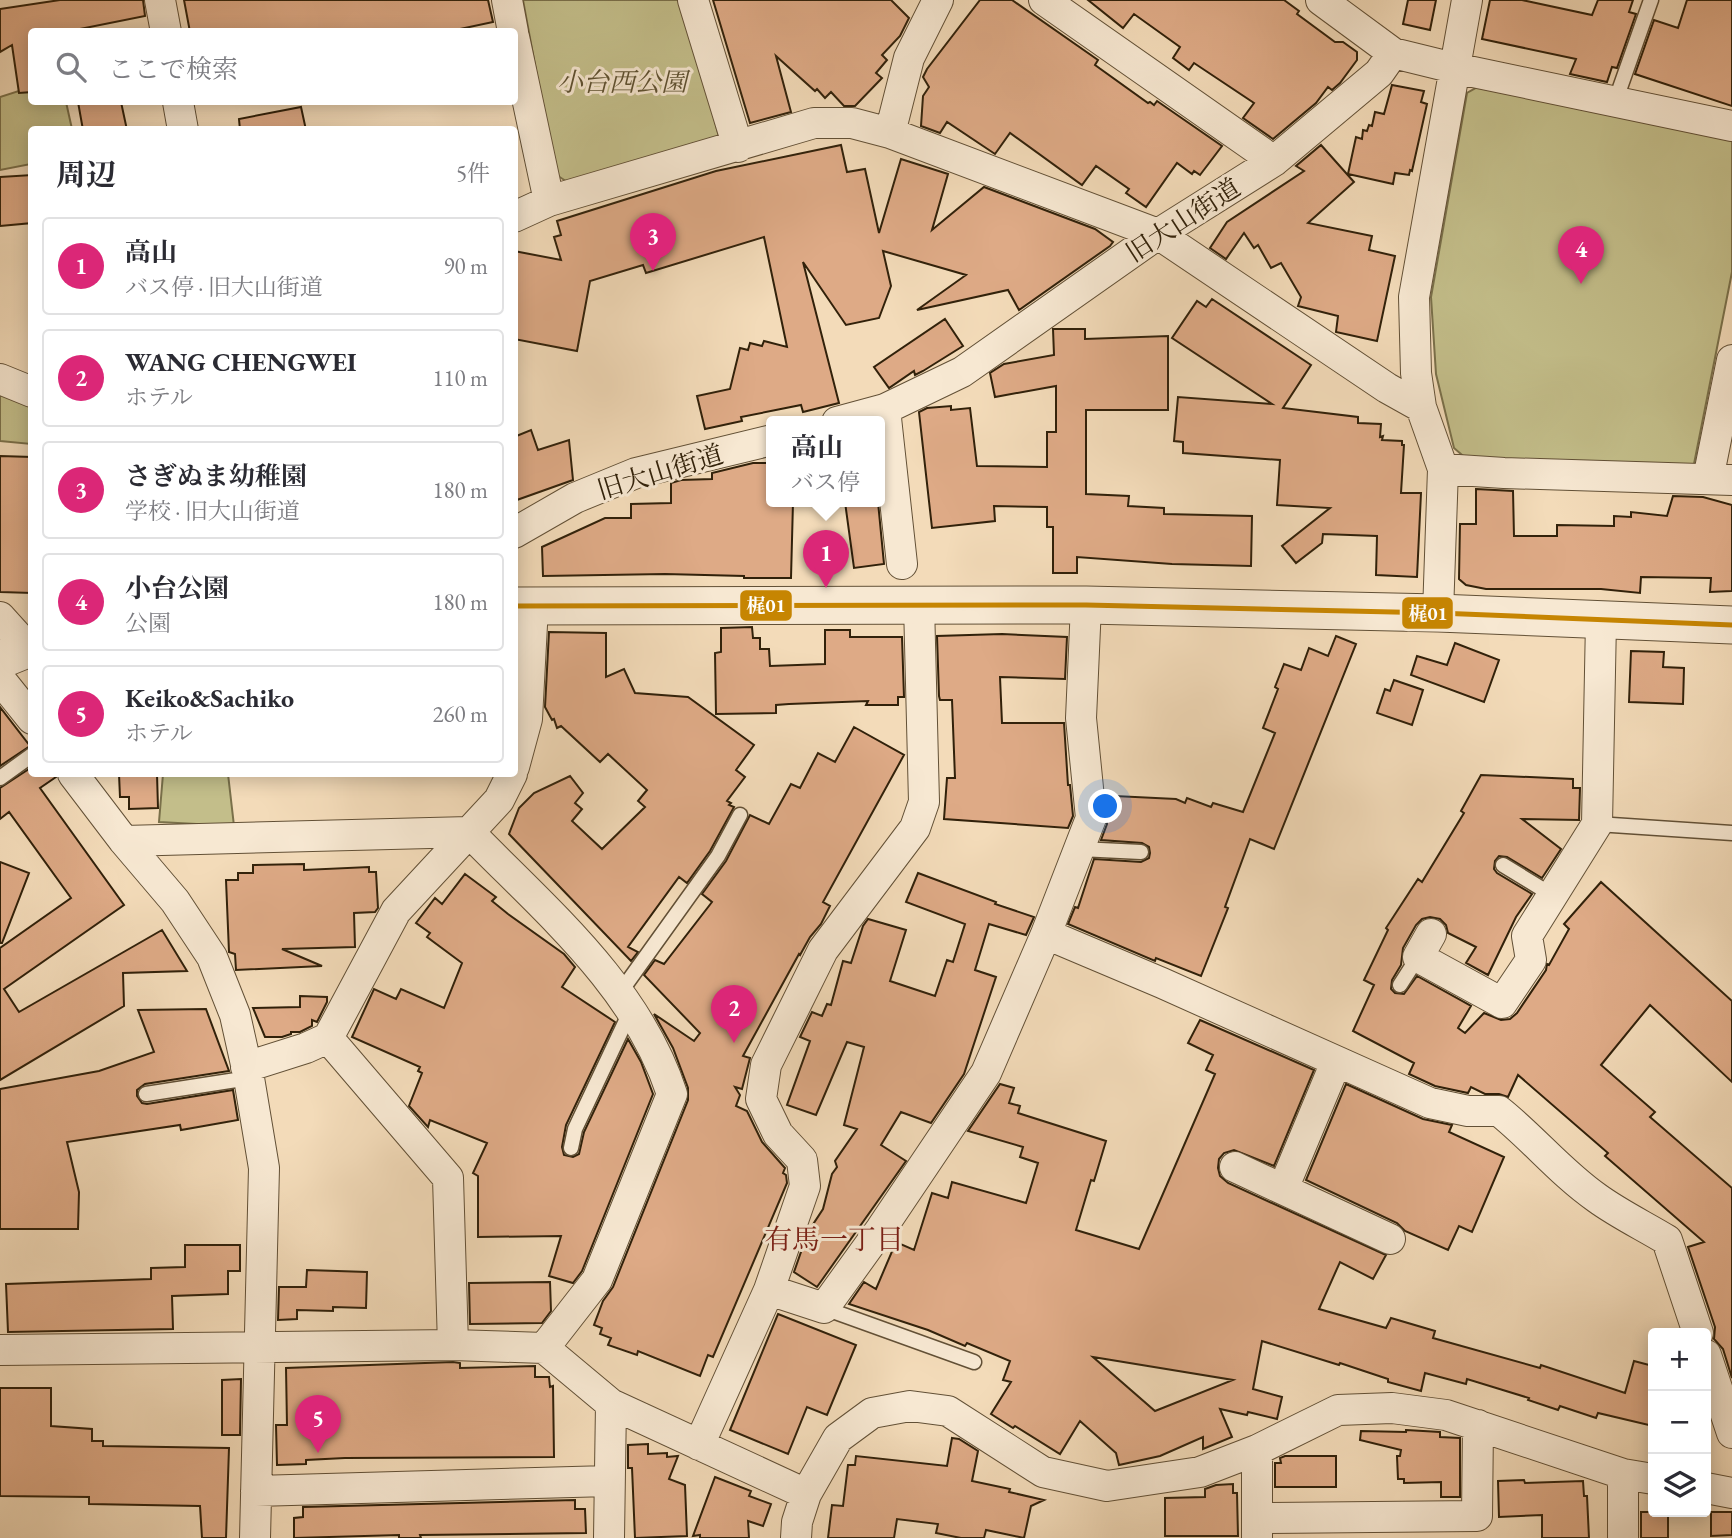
<!DOCTYPE html>
<html lang="ja">
<head>
<meta charset="utf-8">
<style>
  :root { --surface:#fff; --page:#f2f2f3; --text:#2b2b33; --muted:#7c7c81; --line:#e1e1e2; --accent:#db2777 }
  body { margin:0; font-family:"EB Garamond","Noto Serif JP",serif; background:var(--page); color:var(--text) }
  .controls { position:absolute; right:21px; bottom:21px; display:grid; overflow:hidden; border-radius:7px; box-shadow:0 4px 18px #0003 }
  .controls button { width:63px; height:63px; display:grid; place-items:center; padding:0; border:0; border-bottom:2px solid var(--line); background:var(--surface); color:var(--text); font:35px sans-serif }
  .you { position:absolute; left:1106px; top:807px; width:24px; height:24px; margin:-18px; border:5px solid #fff; border-radius:50%; background:#1a73e8; box-shadow:0 0 0 10px #1a73e833 }
  .badge { display:grid; place-items:center; width:46px; height:46px; border-radius:50%; background:var(--accent); color:#fff; font-size:23px; font-weight:700 }
  .pin { position:absolute; translate:-50% -58px; filter:drop-shadow(0 2px 4px #0008) }
  .pin::after { content:''; position:absolute; top:37px; width:24px; height:21px; background:inherit; clip-path:polygon(0 0,100% 0,50% 100%) }
  .popup { position:absolute; left:766px; top:416px; width:119px; height:91px; box-sizing:border-box; display:grid; place-content:center; border-radius:7px; background:var(--surface); filter:drop-shadow(0 2px 5px #0005); font-size:23px; white-space:nowrap; color:var(--muted) }
  .popup b { font-size:26px; color:var(--text) }
  .popup::after { content:''; position:absolute; left:50%; top:100%; margin-left:-14px; border:14px solid transparent; border-top-color:var(--surface) }
  .list { margin:0; padding:0; list-style:none }
  h2 { display:flex; justify-content:space-between; align-items:center; height:91px; margin:0; padding:0 28px; font-size:30px }
  h2 small { font-size:23px; font-weight:400; color:var(--muted) }
  .list li { display:grid; grid-template-columns:46px 1fr auto; gap:21px; align-items:center; box-sizing:border-box; height:98px; margin:0 14px 14px; padding:0 14px; border:2px solid var(--line); border-radius:7px }
  .list b { display:block; font-size:26px; white-space:nowrap }
  .list p { margin:0; font-size:23px; white-space:nowrap; color:var(--muted) }
  .list em { font-size:23px; font-style:normal; color:var(--muted) }
  .icon { flex:none; width:38px; height:38px; fill:none; stroke:currentColor; stroke-width:2; stroke-linecap:round; stroke-linejoin:round }
  .map { position:relative; flex:none; width:1732px; height:1538px; overflow:hidden }
  .search { position:absolute; background:var(--surface); box-shadow:0 4px 18px #0003; left:28px; top:28px; width:490px; height:77px; display:flex; align-items:center; gap:18px; box-sizing:border-box; padding:0 24px; border-radius:7px; color:var(--muted); font-size:26px }
  .panel { position:absolute; background:var(--surface); box-shadow:0 4px 18px #0003; left:28px; top:126px; width:490px; height:651px; border-radius:7px }
  .map>svg:first-child { display:block }
  .green { fill:#c3be8a; stroke:#7a704a; stroke-width:2 }
  .building { fill:#deaa86; stroke:#31210a; stroke-width:2; fill-rule:evenodd }
  .lines { fill:none; stroke-linecap:round; stroke-linejoin:round }
  .service-casing { stroke:#625036; stroke-width:17 }
  .minor-casing { stroke:#625036; stroke-width:32 }
  .tertiary-casing { stroke:#625036; stroke-width:39 }
  .service { stroke:#f7e8d2; stroke-width:14 }
  .minor { stroke:#f7e8d2; stroke-width:30 }
  .tertiary { stroke:#f7e8d2; stroke-width:37 }
  .bus-1-casing { stroke:#f7e8d2; stroke-width:10 }
  .bus-1 { stroke:#c68502; stroke-width:5 }
  .labels { text-anchor:middle; dominant-baseline:central; stroke-width:6; stroke-linejoin:round; paint-order:stroke }
  .park-label { font-size:26px; font-style:italic; fill:#5d5030; stroke:#f7e8d2 }
  .street-label { font-size:26px; fill:#31210a; stroke:#f7e8d2 }
  .neighbourhood-label { font-size:28px; fill:#7a1f14; stroke:#f7e8d2 }
  .line-badge { stroke:#f7e8d2; stroke-width:2.5 }
  .badge-label { font-size:19px; text-anchor:middle; font-weight:bold; fill:#fff }
</style>
</head>
<body>
<div class="map">
<svg width="1732" height="1538" viewBox="0 0 1732 1538">
  <rect width="100%" height="100%" fill="#f3dbb9"/>
  <filter id="stains"><feTurbulence type="fractalNoise" baseFrequency=".00286" numOctaves="4"/><feColorMatrix values="0 0 0 0 .2 0 0 0 0 .09 0 0 0 0 .02 0 0 0 .5 -.17"/></filter>
  <radialGradient id="worn" r=".72"><stop offset=".6" stop-color="#630" stop-opacity="0"/><stop offset="1" stop-color="#630" stop-opacity=".3"/></radialGradient>
  <path class="green" d="M523,0H684L719,137L572,185L555,174Z
    M1483,84L1732,138V272L1694,464L1682,470L1469,461L1454,448L1436,374L1431,297L1467,93Z
    M31,87L32,102H66L72,129L32,130L31,164L0,170V97Z
    M0,394L31,404V444L0,441Z
    M163,774H228L234,826L159,822Z"/>
  <path class="building" d="M60,0H143L145,16L65,32H32V92L19,93L12,45L0,52V9Z
    M184,0H488L493,22L446,32H190Z
    M713,0H891L909,18L900,36L882,55L887,60L876,73L882,78L855,106H844L831,92L825,98L817,89L815,91L776,56L791,112L750,123Z
    M980,0H1012L1098,60L1095,65L1148,103L1150,102L1154,105L1157,101L1222,146L1200,175L1194,171L1192,174L1177,163L1146,207L1126,193L1129,189L1096,166L1082,185L1010,133L995,154L947,122L940,133L921,126L923,96L929,87L923,77L927,69Z
    M1088,0H1284L1299,11L1297,14L1335,42H1343L1357,52V60L1340,83L1332,90L1328,87L1316,103L1273,139L1243,118L1254,103L1194,63L1189,70L1173,58L1180,47L1134,14L1123,28Z
    M1408,0H1436L1430,30L1403,24Z
    M1490,0H1522L1592,15L1598,0H1633L1629,12L1636,14L1617,68L1612,67L1607,82L1570,74L1576,59L1482,39Z
    M1687,0H1732V106L1635,74L1654,20L1678,28Z
    M1392,85L1424,91L1421,102L1427,104L1412,171L1410,170L1409,175L1395,173L1393,184L1348,174L1356,137L1362,139L1363,130L1367,131L1369,125L1372,126L1375,112L1384,114Z
    M78,102H121L127,130H83Z
    M301,107L306,130H240L239,119Z
    M841,145L847,172L865,169L879,233L901,159L948,174L932,230L984,187L1095,229L1113,242L1110,246L1019,310L1008,290L917,310L966,275L883,251L891,286L879,318L846,325L803,262L839,403L803,412L801,405L741,417L742,421L705,429L697,396L730,389L740,348L748,350L750,343L762,346L764,341L787,347L764,237L646,273L643,265L590,281L577,351L514,339V251L561,260L554,237L561,235L557,221L716,171Z
    M1321,145L1354,182L1308,223L1372,236L1369,250L1395,256L1377,341L1336,332L1338,316L1298,306L1301,297L1281,263L1271,268L1258,245L1254,248L1244,233L1226,259L1210,248L1227,222L1304,171L1296,166Z
    M32,175V223L0,226V177Z
    M1212,299L1311,365L1283,408L1358,417V423L1381,424L1380,437L1383,436L1382,440L1402,441V445H1404L1401,493H1421L1417,577L1376,575L1377,536L1323,534L1322,543L1296,563L1282,546L1330,508L1277,505L1280,460L1183,453V442L1174,441L1178,397L1272,404L1172,338L1197,301L1206,307Z
    M945,319L963,346L923,371L915,375L914,371L889,388L874,367Z
    M1053,329H1085V339L1168,336V410H1086V494L1129,496L1128,506L1164,508V514L1252,516L1251,566L1172,564L1077,557V573H1053V527H1047V507L994,506L995,521L932,528L919,412L927,408L951,406V410L970,408L977,466L1047,467V432H1056V386L995,397L990,373L1004,364L1054,355Z
    M531,430L538,450L569,440L573,480L514,501V437Z
    M0,456L32,457V593L0,592Z
    M753,463H772V502H793L791,578H744V576L665,574L543,576L542,547L605,518H631V504L671,503V483L681,480L712,479V473Z
    M1476,489L1513,491L1514,536H1557V525L1614,526V516L1631,517V512L1667,516L1673,496L1703,497L1732,505V591L1710,592L1711,578L1641,577L1640,593L1601,589H1486L1466,585L1459,579L1460,524H1476Z
    M845,502H878L884,564L854,568Z
    M752,627L753,638H760V649H769L770,666L825,664V630H850V637H902L904,697H898V705H866L868,701L789,704L776,705V713L716,714L715,653L721,652V628Z
    M549,632L606,633V677L624,669L635,693L688,697L754,745L736,770L745,777L727,801L731,803L729,805L734,807L710,851L687,883L679,877L628,947L638,952L631,961L509,834L519,808L534,793L570,776L583,793L575,803L582,809L572,821L602,849L645,807L638,801L647,790L608,754L600,762L561,726L557,728L554,719L552,720L545,707Z
    M1002,634L1067,637L1065,679L1000,677L1002,723H1064L1068,785H1070L1073,816L1068,828L944,819L947,778H955L952,700H940L939,696L937,636Z
    M1336,636L1356,644L1274,849L1250,839L1225,907L1228,908L1201,976L1156,958L1155,961L1068,924L1075,907L1078,908L1094,859L1141,862L1149,858L1150,853L1149,847L1142,843L1101,840L1107,824V800L1114,801L1115,796L1176,799L1185,803L1187,798L1211,807L1213,803L1243,812L1275,733L1263,728L1278,689L1275,687L1284,664L1301,670L1309,648L1328,656Z
    M1455,643L1499,660L1484,702L1411,675L1417,656L1447,665Z
    M1631,651L1664,652L1663,667L1684,668L1683,704L1629,702Z
    M1394,680L1423,690L1412,725L1377,713L1385,689L1390,691Z
    M0,707L30,746L0,766Z
    M854,727L904,755L823,902L830,906L821,924L810,937L800,955L799,954L743,1056L750,1058L742,1089L735,1087L740,1095L736,1106L747,1111L762,1142L785,1168L783,1173L786,1175L787,1183L713,1357L708,1355L700,1376L638,1351L637,1355L608,1345L611,1338L600,1334L602,1328L594,1325L603,1301L613,1287L688,1100V1088L673,1048L654,1014L694,1041L700,1033L644,975L655,960L664,964L712,902L702,894L726,861L750,815L769,824L791,784L800,788L818,753L835,762Z
    M32,767V774H56V777L40,788L124,905L4,989L19,1012L162,930L187,971L123,973L124,1006L0,1080V948L71,898L9,812L0,819V788Z
    M119,774H157L158,808L129,809V797H120Z
    M1481,775L1573,779V788H1580L1579,820L1522,819L1561,849L1542,878L1507,857L1499,856L1495,861L1494,869L1497,873L1532,894L1516,917L1488,975L1466,963L1476,947L1448,933L1446,925L1440,919L1430,917L1422,919L1416,925L1403,948L1401,965L1392,980L1391,989L1395,993L1404,994L1417,976L1471,1006L1458,1028L1465,1033L1484,1013L1501,1020L1510,1019L1517,1013L1546,970L1547,964L1549,965L1569,929L1564,924L1601,882L1732,1001V1082L1650,1005L1601,1065L1655,1112L1650,1117L1732,1188V1378L1723,1349L1714,1339L1715,1327L1688,1247L1704,1242L1605,1156L1608,1153L1518,1075L1508,1097L1499,1094H1485L1471,1087L1468,1093L1435,1086L1409,1074L1414,1063L1353,1031L1374,985L1364,980L1388,930L1386,928L1418,879L1422,882L1464,813L1461,811Z
    M0,862L29,873L2,943H0Z
    M304,864V870L369,867V872H376L378,908L375,912L354,913L355,947L282,949L322,966L236,970L235,954L229,952L226,880H238V873H253V865Z
    M918,873L996,902L995,904L1034,917L1026,935L989,924L975,970L996,977L964,1074L931,1123L901,1112L881,1145L906,1161L817,1287L794,1272L808,1232L823,1209L832,1174L837,1167L835,1161L857,1129L844,1125L864,1047L847,1042L816,1115L787,1105L810,1041L800,1037L812,1012L822,1016L827,1004L831,1005L843,961L851,963L863,926L868,919L906,930L890,981L935,996L947,960L953,962L965,924L906,902Z
    M465,874L496,897L492,901L508,914L564,954L575,967L562,987L615,1022L566,1125L562,1147L564,1155L573,1157L579,1154L584,1132L628,1039L641,1062L653,1094L582,1271L573,1283L549,1276L561,1236L478,1237V1176L473,1173L487,1143L430,1120L428,1127L409,1106L422,1073L418,1071L420,1067L352,1037L374,989L396,999L401,989L444,1008L462,963L427,937L430,933L416,923L435,898L442,904Z
    M300,996L327,997V1002L317,1022L312,1020V1026L300,1032H291V1034L282,1037H265L253,1008L300,1007Z
    M206,1009L229,1071L145,1084L137,1090V1096L142,1103L147,1104L233,1090L238,1120L181,1130L180,1125L67,1142L79,1192L78,1229H0V1089L99,1071L154,1052L138,1010Z
    M1200,1020L1314,1070L1274,1166L1234,1150L1224,1153L1219,1159L1218,1168L1220,1176L1228,1183L1386,1255L1373,1279L1340,1262L1319,1309L1386,1328L1391,1318L1435,1331L1433,1338L1540,1368L1541,1365L1625,1393L1634,1361L1653,1366V1426L1598,1413L1596,1418L1560,1406L1558,1410L1528,1400L1529,1398L1467,1379L1466,1384L1425,1373L1421,1391L1388,1382V1379L1340,1363L1339,1365L1262,1341L1253,1389L1282,1397L1277,1419L1248,1412L1247,1415L1220,1409L1232,1437L1203,1449V1437L1160,1456L1119,1465L1116,1453L1080,1421L1060,1454L1015,1426L1013,1428L991,1414L1011,1382L1003,1380L1010,1361L967,1343L965,1346L928,1330L849,1304L864,1282L876,1289L896,1242L914,1250L932,1193L948,1198L952,1182L1026,1203L1038,1163L1020,1157L1023,1147L968,1131L1000,1084L1014,1088L1009,1103L1020,1106L1018,1113L1106,1141L1094,1181L1091,1180L1076,1230L1139,1249L1215,1074L1206,1070L1213,1055L1188,1043ZM1093,1357L1233,1380L1155,1411Z
    M1346,1084L1423,1119L1452,1125L1449,1132L1504,1157L1472,1232L1459,1226L1448,1250L1405,1231L1397,1223L1306,1180Z
    M185,1245H240V1271H228V1294L172,1296L173,1329L8,1332L6,1284L151,1279V1268L185,1267Z
    M307,1270L367,1272L366,1308L333,1307V1311L297,1310V1319L278,1320L279,1287H306Z
    M550,1282L551,1311L542,1323L470,1324L469,1283Z
    M778,1314L856,1345L827,1415L807,1407L788,1454L730,1430Z
    M453,1362L460,1363V1368L535,1366V1377H549L550,1387L553,1386L554,1457L345,1458L306,1460V1464L277,1465L276,1425H287L286,1368Z
    M241,1379L240,1435H222V1380Z
    M0,1388H51V1426L92,1429V1441H103V1446L229,1448L226,1538H202L200,1506L89,1504V1497L0,1496Z
    M1406,1430L1440,1432V1437L1460,1438V1497H1441V1482L1404,1483V1479H1398L1397,1456H1400L1401,1450L1360,1440L1361,1431L1406,1432Z
    M952,1438L959,1439L978,1451L972,1481L1010,1489L1009,1492L1044,1500L1031,1506L1024,1538L986,1530L984,1538H961L936,1533L938,1524L897,1519L894,1538H828L832,1505L843,1506L848,1465H855L856,1456L947,1466Z
    M648,1444V1454L667,1453V1457L678,1456L669,1479L685,1485L687,1536L635,1538L632,1468H628V1445Z
    M1285,1456H1336V1487H1275V1463H1281L1280,1458Z
    M715,1477L751,1491L749,1496L771,1504L763,1526L748,1521L749,1538H700V1535L693,1536Z
    M1524,1480L1525,1483L1583,1481L1584,1496H1587L1589,1538H1542V1515L1499,1517L1498,1481Z
    M1233,1484V1493H1237L1238,1536H1165V1498L1205,1497V1489L1216,1485Z
    M575,1500V1509H585L586,1533L420,1535L421,1538H399V1535L294,1538V1518L303,1517V1507Z
    M1641,1512H1668V1538H1641Z
    M1711,1512H1732V1535L1711,1536Z"/>
  <g class="lines">
    <defs>
      <path id="service" d="M1615,102L1651,0
        M0,778L32,755
        M1597,824L1732,833
        M1080,849L1141,852
        M1503,865L1552,895
        M1400,985L1418,957
        M619,994L718,856L740,815
        M146,1094L249,1078
        M571,1148L575,1129L631,1010
        M824,1308L974,1362"/>
      <path id="minor" d="M160,0L166,32
        M507,0L513,32
        M693,0L738,147
        M1044,0L1274,161
        M1321,0L1393,53
        M514,37L549,201
        M178,102L183,130
        M890,133L909,58L938,0
        M514,217L549,201L814,123H852L890,133L1158,234L1387,388L1421,407
        M0,379L32,392
        M885,409L902,564
        M837,422L885,409L962,372L1158,234L1274,161L1379,73L1393,53L1454,68L1732,126
        M1443,469L1504,473L1732,480
        M1708,479L1732,360
        M514,533L575,498L636,473L772,440
        M1438,613L1443,469L1421,407L1416,373L1414,297L1467,0
        M0,617L28,648
        M0,679L32,719
        M514,767L527,719L533,606
        M73,774L124,841L175,901L212,957L235,1015L249,1078L264,1168L255,1538
        M124,841L469,832C546,911 637,986 672,1094L597,1280L544,1348
        M1046,934L1091,818L1081,718L1086,605
        M1431,934L1418,957L1502,1003L1531,960L1527,936L1597,824L1601,621
        M328,1038L448,1178L453,1345
        M246,1067L306,1048L328,1038L396,911L499,800L512,774
        M1235,1167L1390,1239
        M1283,1189L1336,1062
        M769,1290L824,1308L881,1229L986,1073L1046,934L1162,983L1430,1103L1468,1111H1499C1533,1138 1561,1173 1597,1198C1619,1214 1644,1226 1667,1240L1698,1333
        M0,1350L453,1345L544,1348L611,1404L806,1494
        M1706,1355L1732,1433
        M699,1445L769,1290L805,1186L802,1160L778,1134L761,1099L766,1065L823,950L915,828L924,802L919,604
        M1257,1450V1538
        M1706,1488L1732,1493
        M256,1491L609,1481
        M1257,1518L1477,1516L1478,1425
        M609,1538L611,1404
        M796,1538L797,1522L806,1494L838,1438L872,1413L910,1406L948,1411L1043,1472L1107,1486L1200,1472L1257,1450L1338,1410L1392,1408L1446,1415L1623,1474L1653,1479
        M1623,1538V1474"/>
      <path id="tertiary" d="M514,606L1086,605L1438,613L1732,625
        M0,660L32,647"/>
    </defs>
    <use href="#service" class="service-casing"/>
    <use href="#minor" class="minor-casing"/>
    <use href="#tertiary" class="tertiary-casing"/>
    <use href="#service" class="service"/>
    <use href="#minor" class="minor"/>
    <use href="#tertiary" class="tertiary"/>
    <defs>
      <path id="bus-1" d="M514,606L1086,605L1438,613L1732,625"/>
    </defs>
    <use href="#bus-1" class="bus-1-casing"/>
    <use href="#bus-1" class="bus-1"/>
  </g>
  <g class="labels">
    <g class="park-label">
      <text x="622" y="82">小台西公園</text>
    </g>
    <g class="street-label">
      <text transform="translate(1183 220) rotate(-33)">旧大山街道</text>
      <text transform="translate(660 472) rotate(-17)">旧大山街道</text>
    </g>
    <g class="neighbourhood-label">
      <text x="834" y="1239">有馬一丁目</text>
    </g>
  </g>
  <g class="line-badge">
    <rect x="739" y="589" width="54" height="33" rx="7" fill="#c68502"/>
    <rect x="1401" y="596" width="53" height="34" rx="7" fill="#c68502"/>
  </g>
  <g class="badge-label">
    <text x="766" y="612">梶01</text>
    <text x="1428" y="620">梶01</text>
  </g>
  <rect width="100%" height="100%" filter="url(#stains)"/>
  <rect width="100%" height="100%" fill="url(#worn)"/>
</svg>
<div class="controls">
<button>+</button>
<button>−</button>
<button><svg class="icon" aria-label="layers" viewBox="0 0 24 24"><path d="M12 4l9 5-9 5-9-5zM3 14l9 5 9-5"/></svg></button>
</div>
<div class="you"></div>
<div class="pin badge" style="left:826px;top:588px">1</div>
<div class="popup"><b>高山</b>バス停</div>
<div class="pin badge" style="left:734px;top:1043px">2</div>
<div class="pin badge" style="left:653px;top:271px">3</div>
<div class="pin badge" style="left:1581px;top:284px">4</div>
<div class="pin badge" style="left:318px;top:1453px">5</div>
<div class="search"><svg class="icon" aria-label="search" viewBox="0 0 24 24"><circle cx="10" cy="10" r="6"/><path d="M15 15l6 6"/></svg>ここで検索</div>
<section class="panel">
<h2>周辺<small>5件</small></h2>
<ul class="list">
<li><span class="badge">1</span><div><b>高山</b><p>バス停 · 旧大山街道</p></div><em>90 m</em></li>
<li><span class="badge">2</span><div><b>WANG CHENGWEI</b><p>ホテル</p></div><em>110 m</em></li>
<li><span class="badge">3</span><div><b>さぎぬま幼稚園</b><p>学校 · 旧大山街道</p></div><em>180 m</em></li>
<li><span class="badge">4</span><div><b>小台公園</b><p>公園</p></div><em>180 m</em></li>
<li><span class="badge">5</span><div><b>Keiko&amp;Sachiko</b><p>ホテル</p></div><em>260 m</em></li>
</ul>
</section>
</div>
</body>
</html>
